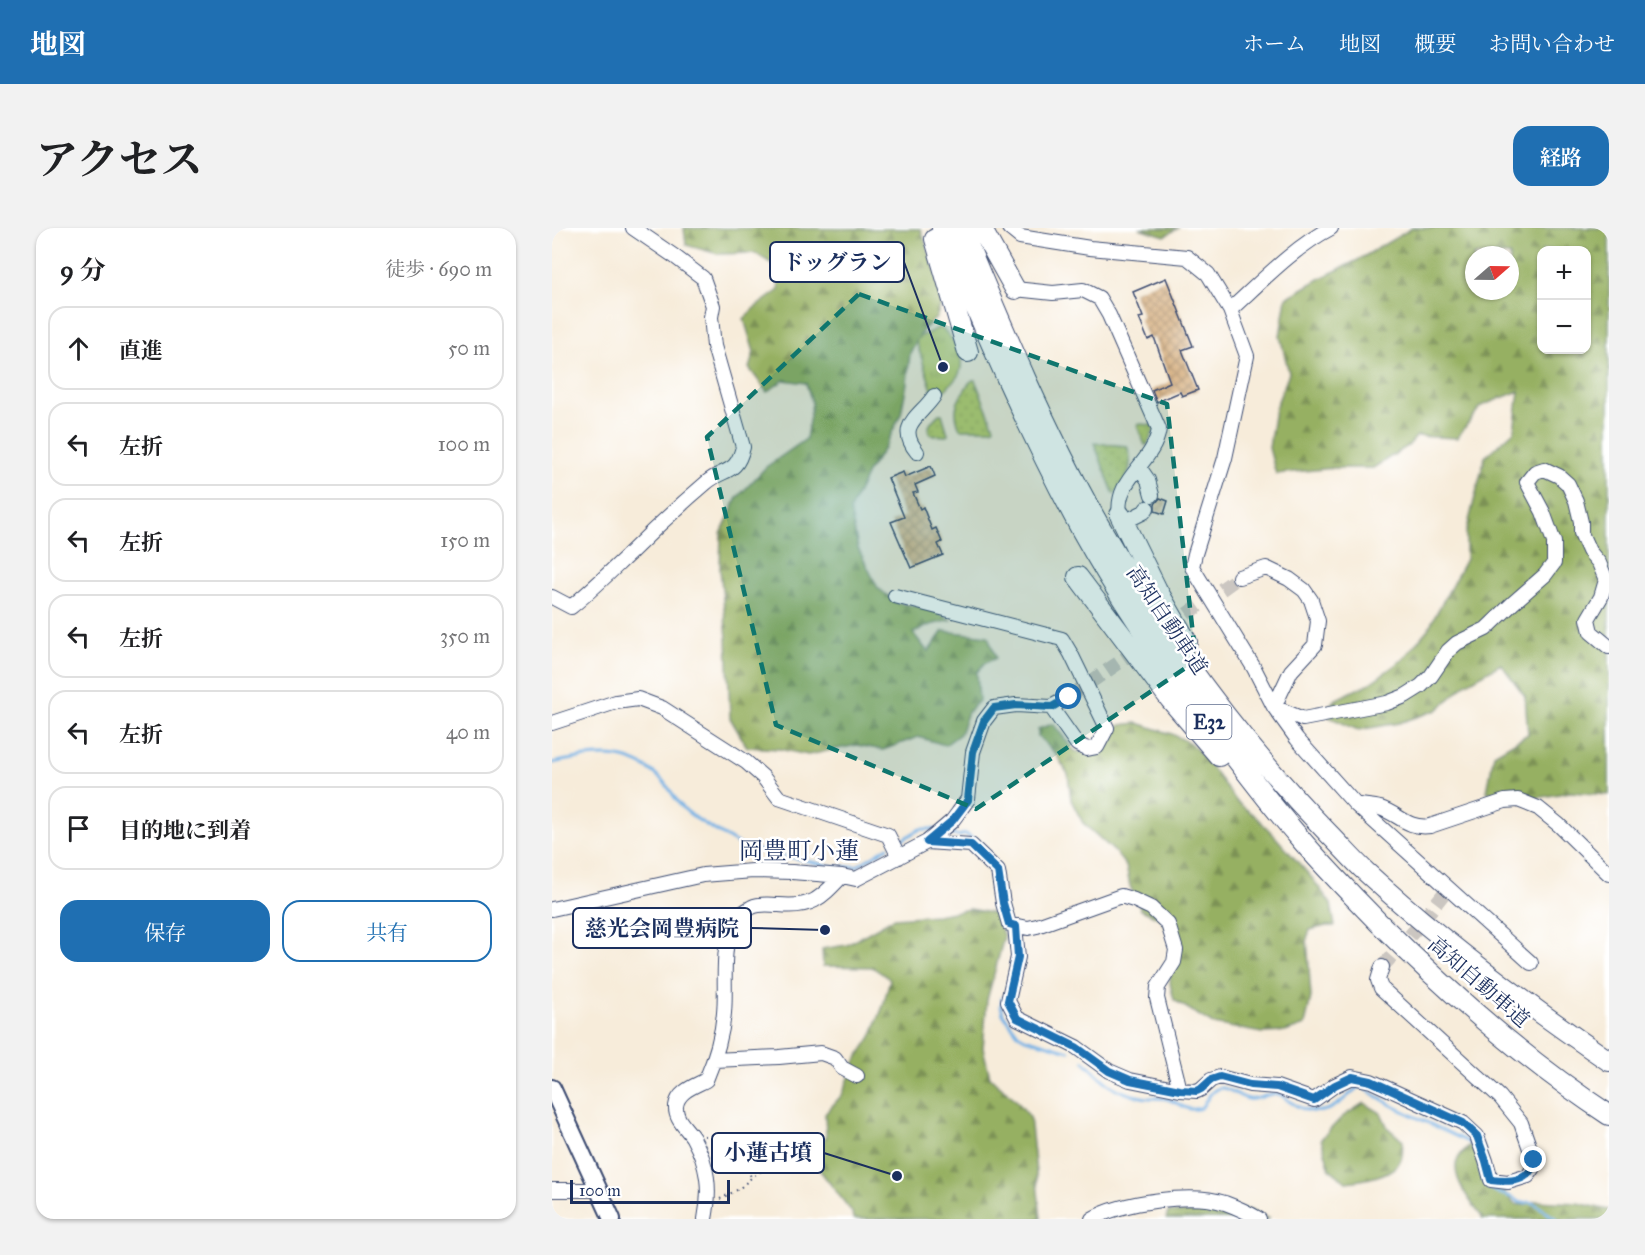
<!DOCTYPE html>
<html lang="ja">
<head>
<meta charset="utf-8">
<style>
  :root { --surface:#fff; --page:#f2f2f2; --text:#202124; --muted:#757577; --line:#e0e0e0; --accent:#1f6fb2 }
  body { margin:0; font-family:"IM FELL Great Primer","Noto Serif JP",serif; background:var(--page); color:var(--text) }
  .controls { position:absolute; right:18px; top:18px; display:grid; overflow:hidden; border-radius:12px; box-shadow:0 2px 4px #0004 }
  .controls button { width:54px; height:54px; display:grid; place-items:center; padding:0; border:0; border-bottom:2px solid var(--line); background:var(--surface); color:var(--text); font:30px sans-serif }
  .compass { position:absolute; left:913px; top:18px; width:54px; height:54px; border-radius:50%; background:var(--surface); box-shadow:0 2px 4px #0004; rotate:70deg }
  .scale { position:absolute; left:18px; bottom:15px; width:160px; box-sizing:border-box; padding-left:6px; border:3px solid #1b2f5e; border-top:0; font-size:16px; line-height:21px; white-space:nowrap; color:#1b2f5e; -webkit-text-stroke:4px #fff; paint-order:stroke }
  .stop { position:absolute; width:18px; height:18px; margin:-14px; border:4px solid #1f6fb2; border-radius:50%; background:#fff }
  .stop.end { background:#1f6fb2; border-color:#fff; box-shadow:0 2px 6px #0008 }
  .list { margin:0; padding:0; list-style:none }
  h2 { display:flex; justify-content:space-between; align-items:center; height:78px; margin:0; padding:0 24px; font-size:26px }
  h2 small { font-size:20px; font-weight:400; color:var(--muted) }
  .list li { display:grid; grid-template-columns:39px 1fr auto; gap:18px; align-items:center; box-sizing:border-box; height:84px; margin:0 12px 12px; padding:0 12px; border:2px solid var(--line); border-radius:18px }
  .list b { display:block; font-size:22px; white-space:nowrap }
  .list em { font-size:20px; font-style:normal; color:var(--muted) }
  .actions { display:flex; gap:12px; padding:18px 24px }
  .actions a { flex:1; padding:14px 0; border:2px solid var(--accent); border-radius:18px; text-align:center; font-size:21px; color:var(--accent) }
  .actions .main { background:var(--accent); color:#fff }
  .icon { flex:none; width:33px; height:33px; fill:none; stroke:currentColor; stroke-width:2; stroke-linecap:round; stroke-linejoin:round }
  .map { position:relative; flex:none; width:1057px; height:991px; overflow:hidden; border-radius:18px }
  header { display:flex; align-items:center; gap:36px; box-sizing:border-box; height:84px; padding:0 30px; background:var(--accent); color:#fff }
  header strong { font-size:28px }
  nav { display:flex; gap:33px; margin-inline-start:auto; font-size:21px }
  .intro { display:flex; align-items:center; justify-content:space-between; box-sizing:border-box; height:144px; padding:0 36px }
  h1 { margin:0; font-size:42px }
  .button { padding:15px 27px; border-radius:18px; background:var(--accent); color:#fff; font-size:21px; font-weight:700 }
  main { display:flex; gap:36px; padding:0 36px }
  aside { flex:1; background:var(--surface); border-radius:18px; box-shadow:0 2px 4px #0004 }
  .map>svg:first-child { display:block }
  .grass { fill:url(#grass-dots); stroke:#6c7e66; stroke-width:1.5 }
  .forest { fill:url(#forest-firs); stroke:#587060; stroke-width:1.5; fill-rule:evenodd }
  .park { fill:url(#park-tufts); stroke:#6c7e66; stroke-width:1.5 }
  .lines { fill:none; stroke-linecap:round; stroke-linejoin:round }
  .stream { stroke:#72b1e5; stroke-width:3 }
  .building { fill:url(#building-cross-hatch) }
  .minor-tunnel { stroke:#cbc6c1; stroke-width:14; stroke-dasharray:14 7; stroke-linecap:butt }
  .minor-casing { stroke:#3c4b71; stroke-width:16 }
  .major-casing { stroke:#3c4b71; stroke-width:20 }
  .highway-casing { stroke:#3c4b71; stroke-width:22 }
  .path { stroke:#3c4b71; stroke-width:2; stroke-dasharray:1.5 4.5; stroke-linecap:butt }
  .minor { stroke:#fff; stroke-width:14 }
  .major { stroke:#fff; stroke-width:16 }
  .highway { stroke:#fff; stroke-width:20 }
  .route { stroke:#1f6fb2; stroke-width:8 }
  .marked { fill:#0f766e; fill-opacity:0.2; stroke:#0f766e; stroke-width:4.5; stroke-dasharray:12 8; stroke-linejoin:round }
  .labels { text-anchor:middle; dominant-baseline:central; stroke-width:5; stroke-linejoin:round; paint-order:stroke }
  .shield { fill:#fff; stroke:#5f6d8e; stroke-width:1.5 }
  .shield-label { font-size:20px; font-weight:bold; fill:#1b2f5e }
  .street-label { font-size:21px; fill:#1b2f5e; stroke:#fff }
  .quarter-label { font-size:24px; fill:#1b2f5e; stroke:#fff }
  .leader { fill:none; stroke:#1b2f5e; stroke-width:2 }
  .callout-dot { fill:#1b2f5e; stroke:#fff; stroke-width:2 }
  .callout { fill:#fff; stroke:#1b2f5e; stroke-width:2 }
  .callout-label { font-size:22px; text-anchor:middle; font-weight:bold; fill:#1b2f5e }
</style>
</head>
<body>
<header>
<strong>地図</strong>
<nav><a>ホーム</a><a>地図</a><a>概要</a><a>お問い合わせ</a></nav>
</header>
<div class="intro"><h1>アクセス</h1><a class="button">経路</a></div>
<main>
<aside>
<h2>9 分<small>徒歩 · 690 m</small></h2>
<ul class="list">
<li><svg class="icon" aria-label="ahead" viewBox="0 0 24 24"><path d="M12 20V5M6 11l6-6 6 6"/></svg><div><b>直進</b></div><em>50 m</em></li>
<li><svg class="icon" aria-label="left" viewBox="0 0 24 24"><path d="M17 20v-9H6M10 6l-5 5 5 5"/></svg><div><b>左折</b></div><em>100 m</em></li>
<li><svg class="icon" aria-label="left" viewBox="0 0 24 24"><path d="M17 20v-9H6M10 6l-5 5 5 5"/></svg><div><b>左折</b></div><em>150 m</em></li>
<li><svg class="icon" aria-label="left" viewBox="0 0 24 24"><path d="M17 20v-9H6M10 6l-5 5 5 5"/></svg><div><b>左折</b></div><em>350 m</em></li>
<li><svg class="icon" aria-label="left" viewBox="0 0 24 24"><path d="M17 20v-9H6M10 6l-5 5 5 5"/></svg><div><b>左折</b></div><em>40 m</em></li>
<li><svg class="icon" aria-label="arrive" viewBox="0 0 24 24"><path d="M6 21V4h12l-3 4 3 4H6"/></svg><div><b>目的地に到着</b></div></li>
</ul>
<div class="actions"><a class="main">保存</a><a>共有</a></div>
</aside>
<div class="map">
<svg width="1057" height="991" viewBox="0 0 1057 991">
  <defs>
    <pattern id="grass-dots" width="8" height="8" patternUnits="userSpaceOnUse" patternTransform="scale(1.5)"><rect width="8" height="8" fill="#becd6f"/><path d="M2 2h.1M6 6h.1" fill="none" stroke="#a3b063" stroke-width="1.8" stroke-linecap="round"/></pattern>
    <pattern id="forest-firs" width="22" height="20" patternUnits="userSpaceOnUse" patternTransform="scale(1.5)"><rect width="22" height="20" fill="#96b062"/><path d="M5 1l3.5 6h-7zM16 11l3.5 6h-7z" fill="#7a9054"/></pattern>
    <pattern id="park-tufts" width="24" height="20" patternUnits="userSpaceOnUse" patternTransform="scale(1.5)"><rect width="24" height="20" fill="#becd6f"/><path d="M3 7l-1-3M5 7V3M7 7l1-3M15 17l-1-3M17 17v-4M19 17l1-3" fill="none" stroke="#a3b063"/></pattern>
    <pattern id="building-cross-hatch" width="8" height="8" patternUnits="userSpaceOnUse" patternTransform="scale(1.5)"><rect width="8" height="8" fill="#d9b68a"/><path d="M0 0l8 8M0 8l8-8" fill="none" stroke="#af9474"/></pattern>
  </defs>
  <rect width="100%" height="100%" fill="#fff"/>
  <filter id="ink" filterUnits="userSpaceOnUse"><feTurbulence type="fractalNoise" baseFrequency=".0167" numOctaves="2"/><feDisplacementMap in="SourceGraphic" scale="12" xChannelSelector="R" yChannelSelector="G"/><feConvolveMatrix kernelMatrix="1 2 1 2 8 2 1 2 1" color-interpolation-filters="sRGB"/></filter>
  <filter id="wash" filterUnits="userSpaceOnUse"><feTurbulence type="fractalNoise" baseFrequency=".008" numOctaves="4" result="noise"/><feDisplacementMap in="SourceGraphic" scale="24" xChannelSelector="R" yChannelSelector="G"/><feGaussianBlur stdDeviation="1.35" result="paint"/><feColorMatrix in="noise" values="0 0 0 0 0 0 0 0 0 0 0 0 0 0 0 0 0 1.4 0 .05"/><feComposite in="paint" operator="in"/></filter>
  <g filter="url(#wash)">
    <rect width="100%" height="100%" fill="#f7ecda"/>
    <path class="grass" d="M421,152H423L442,199L440,201H408C399,179 406,172 418,154Z
      M387,186H390L396,206L395,208L379,207C372,200 381,192 387,186Z
      M587,196L600,197L602,202L595,217H593L585,197Z
      M542,215L575,218C583,238 575,250 563,266L561,264Z"/>
    <path class="forest" d="M132,0L369,1L392,69L384,90L371,102L358,125L355,155L349,186L333,219L316,243L298,282L306,320L326,360L345,375L376,380L399,392L378,397L361,405L376,424L391,403L436,408L444,430L433,435L425,444L427,473L416,484L408,506L393,517L366,509L331,522L305,517L256,527L227,521L195,519L178,490L175,410L168,341L169,306L185,270L214,239L254,211L260,175L254,155L232,152L215,164L197,140L202,124L192,91L201,81L227,62L225,39L203,25L166,26L134,17Z
      M587,0H626L613,8Z
      M860,0H1057V567L1018,564L974,572L935,564L942,526L976,506L973,468L949,436L915,455L885,482L847,495L806,502L770,486L782,472L818,455L850,432L876,401L914,331V305L933,229L962,203L967,163L929,178L905,210L865,208L856,218L821,240H782L724,246L717,220L723,181L737,145L728,108L734,70L771,49L806,32ZM990,22H1034V122H990ZM922,27H958V63H922Z
      M585,495L620,506L638,515L651,528L685,574L703,588L720,605L760,650L779,676L783,698H774L758,702L755,710L759,769L753,797L733,804L710,805L661,796L622,772L618,756L619,713L610,691L589,682L578,658L574,638L563,624L531,595L519,572L516,546L504,526L486,508V501L501,496L523,523L538,526L549,523L556,519L568,497Z
      M418,681L444,686L452,709L435,772L431,820L438,849L463,871L478,889L489,991H301L300,984L263,936L274,907L273,886L290,867L305,830L319,809L331,778L338,751L320,739L271,738L270,721L295,717L342,690L385,687Z
      M812,875L829,885L836,900L851,913C850,918 851,923 850,928C845,948 811,952 794,954L778,941L769,911L790,889Z
      M917,917L929,926L941,949L962,976L971,977L983,973L1026,975L1057,982V991H930V989C920,976 899,950 905,933C907,927 914,921 917,917Z
      M679,979L698,982L718,991H614L616,984C638,986 657,985 679,979Z"/>
    <path class="park" d="M388,99C401,109 415,130 407,146C402,155 390,164 383,171L364,113L367,109Z"/>
    <g class="lines">
      <path class="stream" d="M0,535C41,527 77,519 110,552C118,560 122,570 129,578C145,594 169,605 188,617L194,620L284,639L305,638L336,619
        M394,605L406,608L414,606L421,611
        M345,615L368,601H382
        M450,770L449,778L451,786L466,806L473,810L517,823
        M532,833C552,853 560,864 590,869C599,871 610,869 618,872C631,877 634,884 649,880C655,873 658,862 668,860C678,859 687,870 697,871C708,873 718,862 729,867C733,869 736,873 740,875C749,881 759,885 770,883C785,881 796,866 808,858L841,878L922,917
        M928,934C928,959 938,963 959,969C962,970 964,973 967,974C972,976 976,973 981,975C990,979 996,987 1005,991"/>
    </g>
    <g id="blocks">
      <path class="building" d="M614,50L641,118L630,122L646,162L630,168L628,164L605,174L600,162L618,154L602,109L596,112L587,90L591,89L581,64Z
        M379,238L383,248L363,257L366,264L361,265L368,281L371,279L380,302L384,300L390,314L386,316L391,327L359,340L339,294L352,289L336,250L351,244L353,249Z
        M608,270L616,273L612,286L603,283V276Z"/>
    </g>
  </g>
  <g filter="url(#ink)">
    <use href="#blocks" fill-opacity="0" stroke="#3c4b71" stroke-width="1.5"/>
    <g class="lines">
      <path class="minor-tunnel" d="M618,398L687,349
        M520,467L588,420
        M830,739L863,702L893,664"/>
      <defs>
        <path id="minor" d="M457,0L468,9L538,20L635,29L656,46L678,82L695,128L673,230L643,326L640,339L702,440L722,479L745,511L803,576L979,735
          M463,61L501,65L531,62L547,70L557,87L607,201C602,236 562,250 568,287
          M678,82C710,53 741,20 779,0
          M365,224C343,197 369,188 382,168
          M587,239L596,252L600,267
          M572,294L592,284L595,280
          M687,349L714,340L737,351L752,362L759,372L766,393L763,417L739,443L722,479
          M343,368L510,411L519,426L555,500L545,519L535,521L525,516L499,479
          M0,369L19,379C39,363 57,345 76,327C101,302 127,278 154,255C172,239 184,248 191,219L162,118L159,89L161,78L151,50L122,28L81,0
          M722,479L751,491L835,475L853,468L869,458L879,448L896,423L905,415L934,401L961,375L993,347L1002,335V314L991,284L975,254L983,244L992,241L1007,248L1016,256L1024,273L1029,294V305L1037,323L1047,335L1054,352L1049,369L1036,391L1039,404L1057,419
          M0,495L64,474L86,471L110,480L194,534L211,549L227,570L336,607L347,629
          M803,576C811,578 820,578 828,580C847,586 855,601 878,598L953,573L966,572L986,580L1007,597L1057,646
          M375,614L419,617L446,643L451,675L457,696L476,700L485,698L569,668L582,672L599,680L616,696L624,722L622,734L606,759L605,770L628,862
          M0,681L151,647L201,643L240,644L290,648L304,651L375,614L400,593L406,585L416,571L421,524L432,493L442,480L464,477L499,479L520,467
          M463,698L466,729L456,773L465,790L524,819L557,843L578,852L628,862L645,863L649,861L659,852L668,849L698,857L725,859L762,872L783,857L800,849L819,853L911,895L925,908L934,933L939,952L956,954L976,948L981,941L982,932L969,895L948,869L829,760L826,752L830,739
          M162,832L227,829L269,825L283,830L290,840L305,848
          M0,962H46
          M153,991C159,961 156,937 141,910C134,899 123,892 124,878C126,863 143,858 154,852C163,831 170,808 172,785C175,757 167,713 185,690C188,686 195,682 200,679C208,675 218,677 227,677C260,680 268,671 290,648
          M540,991C570,974 640,964 673,975C684,979 697,985 707,991"/>
        <path id="major" d="M0,860L60,991"/>
        <path id="highway" d="M390,0C433,103 477,205 530,303C567,370 610,432 655,492C684,531 714,571 746,608C771,638 800,667 827,695C898,766 973,832 1057,887
          M409,0C451,101 494,204 548,299C611,409 687,514 777,606C789,618 801,632 814,644C890,714 972,775 1057,833
          M429,0L463,61
          M383,11L416,124
          M568,287L605,362L635,414
          M526,349L618,471L667,528"/>
      </defs>
      <use href="#minor" class="minor-casing"/>
      <use href="#major" class="major-casing"/>
      <use href="#highway" class="highway-casing"/>
      <path class="path" d="M152,908L163,907L178,910L209,909L241,914
        M178,910L187,921L199,949
        M168,971L187,961L199,950L218,937L226,942"/>
      <use href="#minor" class="minor"/>
      <use href="#major" class="major"/>
      <use href="#highway" class="highway"/>
    </g>
  </g>
  <g class="lines" filter="url(#ink)">
    <path class="route" d="M517,469L500,479L464,477L442,480L432,493L421,524L416,572L400,593L375,614L419,617L446,643L451,675L457,696L464,698L466,729L456,773L465,790L524,819L557,843L578,852L628,862L645,863L649,861L659,852L668,849L698,857L725,859L762,872L783,857L800,849L819,853L911,895L925,908L934,933L939,952C957,954 979,955 982,932"/>
  </g>
  <path class="marked" d="M307,66L615,176L644,433L424,581L224,497L155,209Z"/>
  <g class="labels">
    <rect class="shield" x="634.5" y="477" width="45" height="34" rx="4.5"/>
    <g class="shield-label">
      <text x="657" y="494">E32</text>
    </g>
    <g class="street-label">
      <text transform="translate(615 392) rotate(56)">高知自動車道</text>
      <text transform="translate(927 754) rotate(41)">高知自動車道</text>
    </g>
    <g class="quarter-label">
      <text x="247" y="623">岡豊町小蓮</text>
    </g>
  </g>
  <path class="leader" d="M391 139L352 34M273 702L199 700M345 948L272 925"/>
  <g class="callout-dot">
    <circle cx="391" cy="139" r="6"/>
    <circle cx="273" cy="702" r="6"/>
    <circle cx="345" cy="948" r="6"/>
  </g>
  <g class="callout">
    <rect x="218" y="14" width="134" height="40" rx="6"/>
    <rect x="21" y="680" width="178" height="40" rx="6"/>
    <rect x="160" y="905" width="112" height="40" rx="6"/>
  </g>
  <g class="callout-label">
    <text x="285" y="42">ドッグラン</text>
    <text x="110" y="708">慈光会岡豊病院</text>
    <text x="216" y="932">小蓮古墳</text>
  </g>
</svg>
<div class="controls">
<button>+</button>
<button>−</button>
</div>
<svg class="compass" viewBox="-18 -18 36 36"><path d="M0-13l5 13h-10z" fill="#e53935"/><path d="M0 13l5-13h-10z" fill="#757577"/></svg>
<div class="scale">100 m</div>
<div class="stop" style="left:517px;top:469px"></div>
<div class="stop end" style="left:982px;top:932px"></div>
</div>
</main>
</body>
</html>
